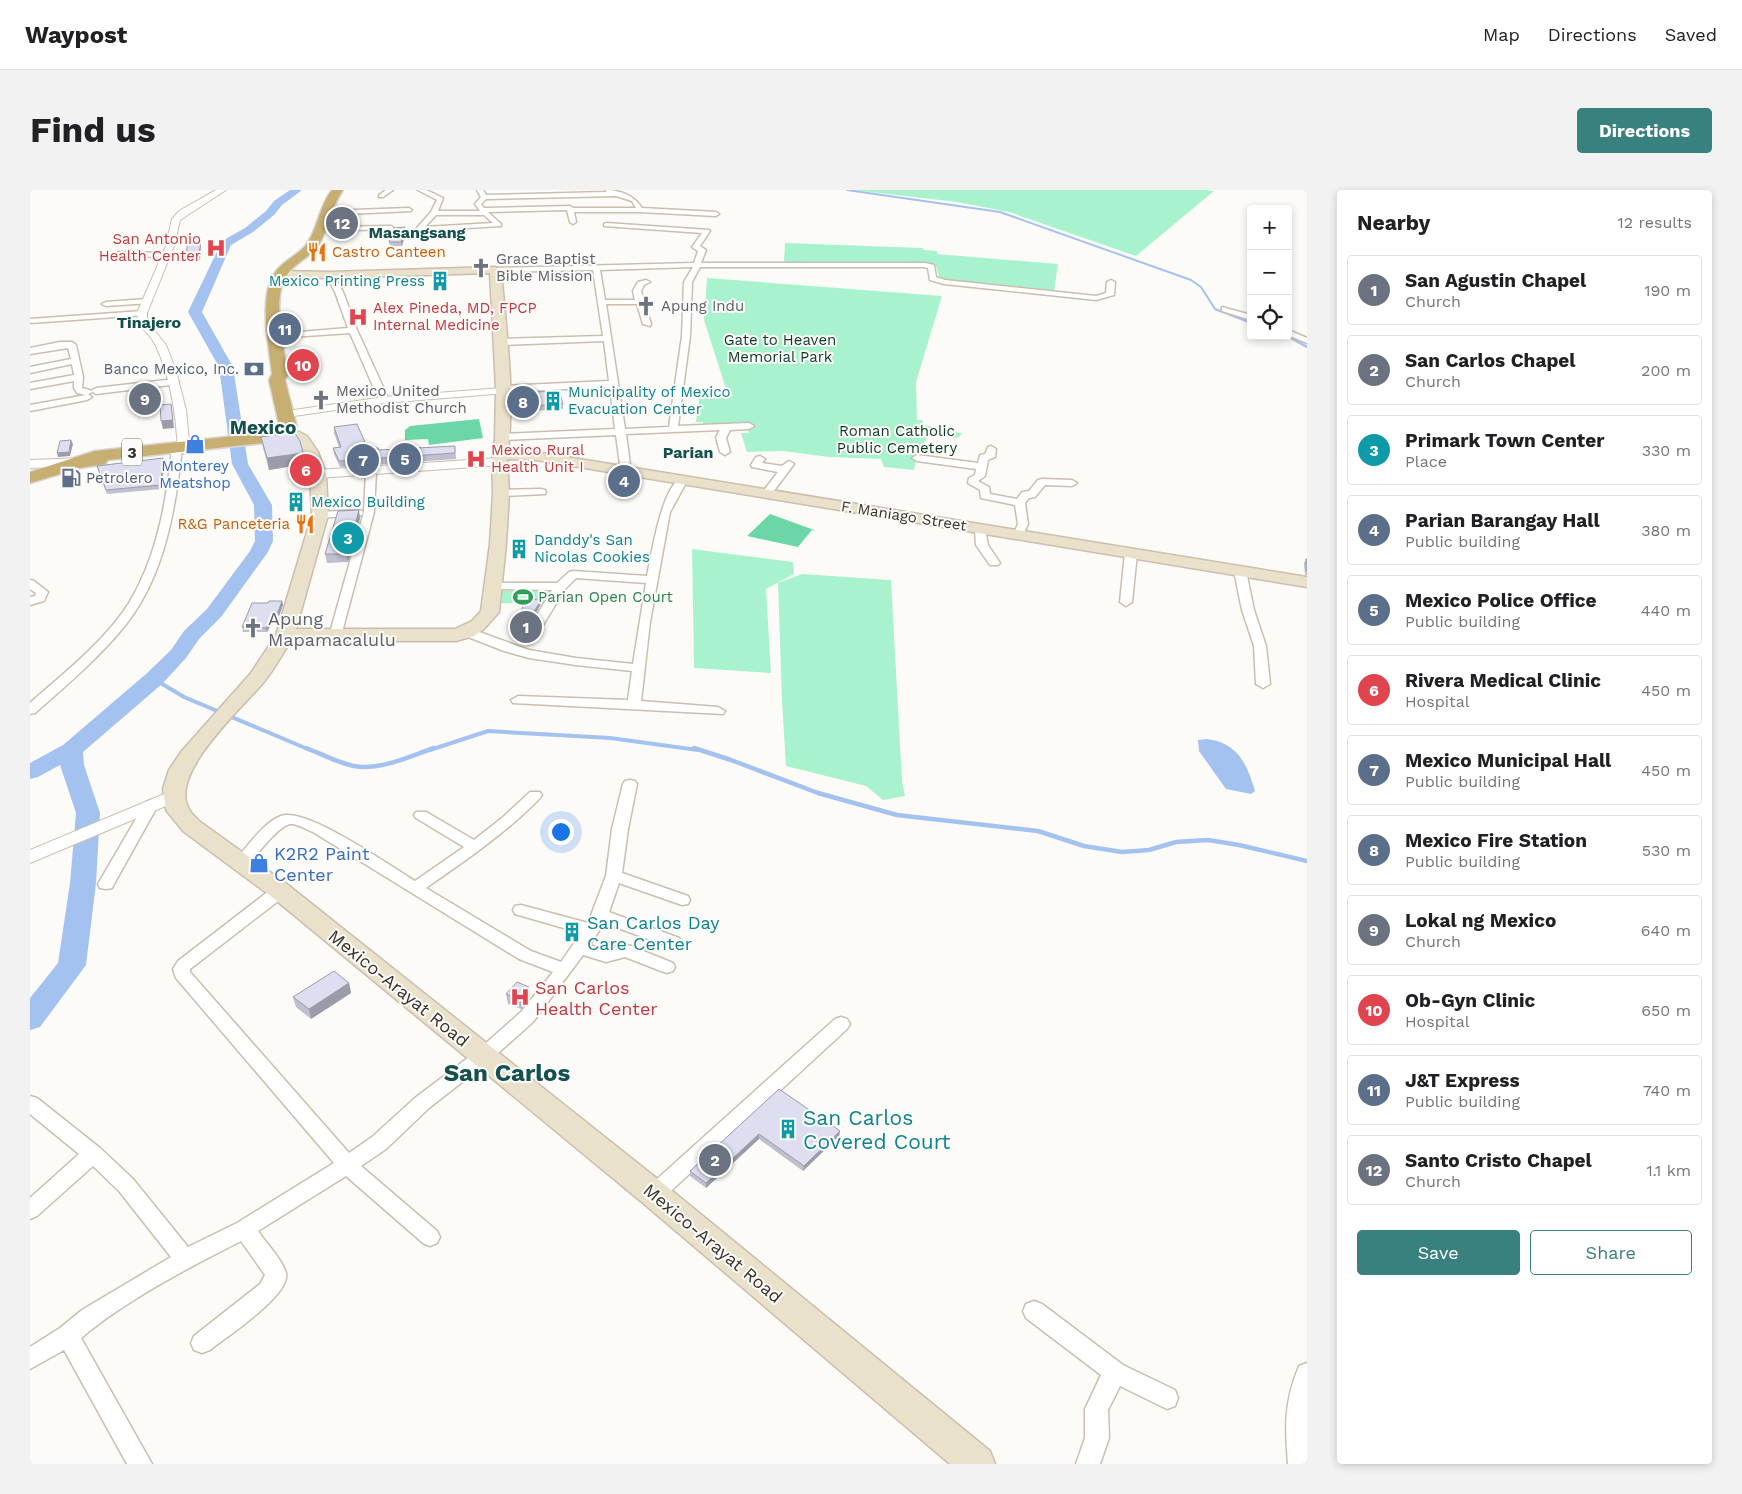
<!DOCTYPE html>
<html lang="en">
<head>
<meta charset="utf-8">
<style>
  :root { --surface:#fff; --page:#f2f2f2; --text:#202124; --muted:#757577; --line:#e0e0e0; --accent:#38817e }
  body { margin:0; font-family:"Work Sans",sans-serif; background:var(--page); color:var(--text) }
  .controls { position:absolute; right:15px; top:15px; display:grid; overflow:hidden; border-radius:5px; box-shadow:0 2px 8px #0003 }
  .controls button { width:45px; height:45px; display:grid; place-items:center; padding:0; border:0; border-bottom:1px solid var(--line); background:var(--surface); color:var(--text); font:25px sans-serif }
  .you { position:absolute; left:530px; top:641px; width:18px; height:18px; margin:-12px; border:4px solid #fff; border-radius:50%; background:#1a73e8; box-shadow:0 0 0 8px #1a73e833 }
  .badge { display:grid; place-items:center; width:32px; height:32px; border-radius:50%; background:var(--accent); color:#fff; font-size:16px; font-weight:700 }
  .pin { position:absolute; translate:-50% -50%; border:2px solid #fff; box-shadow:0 1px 5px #0006 }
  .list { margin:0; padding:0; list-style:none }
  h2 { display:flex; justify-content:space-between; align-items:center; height:65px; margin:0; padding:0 20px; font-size:21px }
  h2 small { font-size:16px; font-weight:400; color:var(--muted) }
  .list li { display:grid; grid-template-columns:32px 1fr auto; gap:15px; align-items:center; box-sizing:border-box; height:70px; margin:0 10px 10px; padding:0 10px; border:1px solid var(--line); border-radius:5px }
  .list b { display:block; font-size:19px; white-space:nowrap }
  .list p { margin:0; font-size:16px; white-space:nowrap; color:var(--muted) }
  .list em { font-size:16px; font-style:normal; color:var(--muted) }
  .actions { display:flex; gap:10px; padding:15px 20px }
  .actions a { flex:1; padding:11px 0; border:1px solid var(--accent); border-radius:5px; text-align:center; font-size:18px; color:var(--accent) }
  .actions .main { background:var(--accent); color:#fff }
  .icon { flex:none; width:28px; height:28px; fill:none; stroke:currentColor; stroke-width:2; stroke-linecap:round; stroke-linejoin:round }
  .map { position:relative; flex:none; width:1277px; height:1274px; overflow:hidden; border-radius:5px }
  header { display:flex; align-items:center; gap:30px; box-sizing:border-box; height:70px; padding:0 25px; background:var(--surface); border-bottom:1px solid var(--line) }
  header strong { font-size:24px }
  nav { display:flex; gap:28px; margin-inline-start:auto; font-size:18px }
  .intro { display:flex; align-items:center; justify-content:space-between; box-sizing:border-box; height:120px; padding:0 30px }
  h1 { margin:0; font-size:35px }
  .button { padding:12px 22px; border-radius:5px; background:var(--accent); color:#fff; font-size:18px; font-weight:700 }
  main { display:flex; gap:30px; padding:0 30px }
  aside { flex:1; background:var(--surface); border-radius:5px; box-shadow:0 2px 8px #0003 }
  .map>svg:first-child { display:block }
  .green { fill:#a8f3ce }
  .forest { fill:#6bd7a6 }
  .water { fill:#a4c2f0 }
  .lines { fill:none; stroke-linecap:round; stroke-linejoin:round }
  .stream-far3 { stroke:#a4c2f0; stroke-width:2 }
  .stream-far2 { stroke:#a4c2f0; stroke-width:2.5 }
  .stream-far1 { stroke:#a4c2f0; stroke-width:4 }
  .stream { stroke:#a4c2f0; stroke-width:4.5 }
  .river { fill:#a4c2f0; fill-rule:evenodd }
  .minor-casing { stroke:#cbbeb0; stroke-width:3 }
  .tertiary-casing { stroke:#cbbeb0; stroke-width:2 }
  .secondary-casing { stroke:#cbbeb0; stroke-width:3 }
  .trunk-casing { stroke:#d7d6d5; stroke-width:3 }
  .minor { fill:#fff; fill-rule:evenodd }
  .tertiary { fill:#fff; fill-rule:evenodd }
  .secondary { fill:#eae1ca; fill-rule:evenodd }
  .trunk { fill:#c7af72; fill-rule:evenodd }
  .wall { fill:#bec0cf }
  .shaded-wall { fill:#9b9ca9 }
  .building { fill:#dddff1; stroke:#9b9ca9 }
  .labels { text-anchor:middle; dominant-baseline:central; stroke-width:4; stroke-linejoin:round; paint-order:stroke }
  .far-health-label { font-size:15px; fill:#be3a42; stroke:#fdfbf8; text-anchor:start }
  .far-food-label { font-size:15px; fill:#c56008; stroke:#fdfbf8; text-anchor:start }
  .far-worship-label { font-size:15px; fill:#5b616d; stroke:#fdfbf8; text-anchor:start }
  .far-culture-label { font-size:15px; fill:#0d838f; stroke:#fdfbf8; text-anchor:start }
  .far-park-label { font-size:15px; fill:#0a3b28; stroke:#fdfbf8 }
  .far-service-label { font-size:15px; fill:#4e5e75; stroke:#fdfbf8; text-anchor:end }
  .far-shop-label { font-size:15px; fill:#366cbe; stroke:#fdfbf8 }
  .far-street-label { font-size:15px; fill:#36312c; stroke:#fdfbf8 }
  .far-leisure-label { font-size:15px; fill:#27864d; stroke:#fdfbf8; text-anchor:start }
  .far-quarter-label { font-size:16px; font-weight:bold; fill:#13504f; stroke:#fdfbf8 }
  .far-neighbourhood-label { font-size:16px; font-weight:bold; fill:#13504f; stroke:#fdfbf8 }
  .shield { fill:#fdfbf8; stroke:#726e69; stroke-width:1 }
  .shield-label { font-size:16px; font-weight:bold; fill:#36312c }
  .worship-label { font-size:18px; fill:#5b616d; stroke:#fdfbf8; text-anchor:start }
  .shop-label { font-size:18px; fill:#366cbe; stroke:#fdfbf8; text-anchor:start }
  .culture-label { font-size:18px; fill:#0d838f; stroke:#fdfbf8; text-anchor:start }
  .health-label { font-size:18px; fill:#be3a42; stroke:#fdfbf8; text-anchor:start }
  .street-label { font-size:18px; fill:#36312c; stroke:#fdfbf8 }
  .far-district-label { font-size:19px; font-weight:bold; fill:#13504f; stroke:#fdfbf8 }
  .near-culture-label { font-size:21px; fill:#0d838f; stroke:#fdfbf8; text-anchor:start }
  .near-quarter-label { font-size:24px; font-weight:bold; fill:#13504f; stroke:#fdfbf8 }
</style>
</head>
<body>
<header>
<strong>Waypost</strong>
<nav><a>Map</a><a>Directions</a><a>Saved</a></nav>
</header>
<div class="intro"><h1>Find us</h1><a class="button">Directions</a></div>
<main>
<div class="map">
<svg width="1277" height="1274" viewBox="0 0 1277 1274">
  <rect width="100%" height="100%" fill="#fdfbf8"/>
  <path class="green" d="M823,0H1176L1184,1L1106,66L979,22L927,12Z
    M755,53L893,58L894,60L907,61V64L1028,74L1024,101L915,90L910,89L906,76L757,77L754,71Z
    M677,88L912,106L886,192L887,230H893L892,235L918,238V241L932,243L928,248L900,243L887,264L884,280L854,277L851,269L799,267L753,261L717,262L711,243H719L717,236L673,238V232H666L669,209L703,206L696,199L674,130Z
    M662,359L763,372L764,384L736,399L741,483L664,478Z
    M772,384L861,390L872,591L875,606L853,610L836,596L756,576L752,511L748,393Z
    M472,401H517L515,413H469Z"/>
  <path class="forest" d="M449,229L453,248L399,255L398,249L375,250V240L380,236Z
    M740,324L787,341L782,340L768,357L717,346Z"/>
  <path class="water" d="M1177,549C1208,553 1217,574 1225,601L1221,604L1196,599L1169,561L1168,550Z"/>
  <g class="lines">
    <path class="stream-far3" d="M817,0L970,22L1161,90L1171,97L1185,119L1221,133"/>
    <path class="stream-far2" d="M1257,146L1277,157"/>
    <path class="stream-far1" d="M124,489L154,507L280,560
      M400,560L458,541L580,548L668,560"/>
    <path class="stream" d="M276,558C292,564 308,573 324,576C350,581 380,566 404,558
      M664,558L701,570L788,603L867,625L1008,641L1054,656L1092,662L1119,660L1146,652L1178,650L1209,655L1277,671"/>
    <path class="river" d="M260,0H272L252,15L244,25L223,42L201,55L172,122L203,177L218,274L242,315L243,351L238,362L191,427L169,449L156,468L132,494L53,562L54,575L70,623L66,693L56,775L10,837L0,840V808L28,773L40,693L46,623L30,575L8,587L0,589V573L33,555L116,484L141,460L154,441L177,419L220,361L225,351L224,315L202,274L189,177L158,122L192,51L215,38L236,21L244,11Z"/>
    <defs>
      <path id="minor" d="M356,0H363L353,7H349V5Z
        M388,0H396L413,8L408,21H450L445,14L451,7L447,0H453L456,5L576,2V0C590,0 605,6 612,18L686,22L689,24L686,26L610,22H544L546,32L543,34L540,32L537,20L458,22L471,34V36L389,41L386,39L401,22L407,10ZM586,6L602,11L606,18H543L540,16L454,18L451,14L456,9ZM406,25H454L463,33L395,37Z
        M379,18L382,20L381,21L296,25L293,23L296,21Z
        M576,33L679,40L680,41L670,56L676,60L671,73H895L904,75L906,87L915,90L1066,106L1076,103L1077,92L1081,90L1085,92L1084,105L1066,110L914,94L900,90L898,78L894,77H670L662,92L660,146L648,236L719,233L724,236L719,239L700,240L696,248L700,262L695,265L690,262L686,247L690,240L596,244L601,282L596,285L591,282L586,245L472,250L467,247L472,244L585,239L580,197L473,202L469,199L473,196L579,191L574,151L471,155L467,152L471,149L573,146L563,80L465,82L461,80L465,78L664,73L668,61L662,57L672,43L574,36V34ZM663,77L654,92L652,146L639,237L595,239L576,114H607L613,134L620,136L621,134L611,101L614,95L620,92L616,90L608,92L603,101L605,110H575L570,80Z
        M361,36L363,37V39L290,41L287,39L290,37Z
        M88,62L136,63L140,65L136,67L91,66L87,64Z
        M297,83H303L313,102L327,140L359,210L357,212H351L349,210L320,143L246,148L242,146L246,144L318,138L305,102L296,85Z
        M117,109L121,111L120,113L76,116L72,114L76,112Z
        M1192,117L1221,125V130L1192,121Z
        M112,121H115V125L0,133V129Z
        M1258,140L1277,148V153L1258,145Z
        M30,152H42L46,155L53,187L52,198L60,200L62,202L58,204L62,207L57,210L0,221V215L56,205L47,203L44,198V191L0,199V193L44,185L42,174L0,183V177L41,169L38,158L0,164V158Z
        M145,189L149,192L148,194L66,204L61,201L66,198Z
        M147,254L152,257C146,317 135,384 97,433C71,466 37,495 5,523L0,524V513C34,483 74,452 99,413C127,367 137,310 142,257Z
        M961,256L966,259L965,267L958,270L955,286L948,291L959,297L960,304L987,309L992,302L999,301L1008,290L1012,289L1042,290L1047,293L1042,296L1015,295L1005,307L999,308L995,313L998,334L992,347H984L983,345L988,334L985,315L951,308L950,300L938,293L939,288L945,285L946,279L887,271L882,268L887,265L948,273L950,265L955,264L958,257Z
        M730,266L735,269L732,273L752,276L759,271L764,274L740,306L736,307L731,304L748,282L722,277L721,275L726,267Z
        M341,278L346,281L344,322L311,446L305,450L299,446L334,322L336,281Z
        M652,288L657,291L640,322L620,432L611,511L688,517L695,521L693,524L483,513L481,510L488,506L598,510L602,481L546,475L499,468L474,461L433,445L431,442L433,439H441L499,460L546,468L603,474L616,393L546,388L535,399L502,453L498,454L492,450L522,400L463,399L457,395L459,393H527L539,382L543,381L617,386C621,367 632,294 652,288Z
        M511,299L515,300L516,302L515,304L471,306L466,303L471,300Z
        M328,320L332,321L333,323L332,325L290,328L285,325L290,322Z
        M950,336L955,339L958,355L970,373L968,375H960L946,355L945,339Z
        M1101,360L1107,363L1102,412L1096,416L1090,412L1095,363Z
        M1210,378L1216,381L1224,420L1236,456L1240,494L1233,498L1226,494L1224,456L1212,420L1204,381Z
        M0,390L4,391L18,402L14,411L0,415V407L5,406L6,403L0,399Z
        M600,590L605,591L607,594L598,639L592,683L658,706L660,710L658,714L652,715L589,693L579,722L649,748L651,752L649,756L643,758L574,733L560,755C583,765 585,751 601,756L643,773L645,777L643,781L637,783L631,781L595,767L576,772L553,765L503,832L459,871L399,918L356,959L331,976L407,1041L410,1047L407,1053L400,1056L393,1053L316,986L228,1041C235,1052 253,1070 256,1083C261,1105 196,1147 180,1160L172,1163L164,1160L161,1153L164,1146L230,1094L235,1085L211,1051C158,1078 96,1110 51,1148L122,1274H97L34,1160L0,1179V1157L30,1138L52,1120L141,1067L89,1001L63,976L7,1026L0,1029V1008L49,964L0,924V906L7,908L70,958L103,989L158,1057L207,1033L304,973L146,788L143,779L148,771L244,697L250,696L256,697L258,701L256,705L160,779V782L319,963L342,947L385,908L447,861L491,822L523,782L489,769L283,642C277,640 267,633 260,634C247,637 227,665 217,676H207L204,672L207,668C219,655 233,633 251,626C277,617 360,676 385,691L434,657L386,628L384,625L386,622H396L444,650L472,628L500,602H510L512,605L510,608C476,643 436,670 396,698L501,761L531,772L551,743L485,724L483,720L485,716L491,715L558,733L576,686L582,639L593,594L595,591Z
        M121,610L126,612L128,615L84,694L82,698L76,699L70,698L68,694L114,615L116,612Z
        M811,827L817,829L820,834L817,839L631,1010L624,1012L617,1010L614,1004L617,998L805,829Z
        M1004,1111L1012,1114L1093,1175L1145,1200L1148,1208L1145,1216L1137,1219L1090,1196L1078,1220L1079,1248L1070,1274H1046L1055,1248V1219L1071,1185L996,1128L993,1121L996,1114Z
        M1277,1173V1274H1258C1255,1237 1254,1212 1269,1176Z"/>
      <path id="tertiary" d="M186,0H196L150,30L144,56L117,123V128L120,135L136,155L146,181L156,220L160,260L154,264L148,260C146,225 141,188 126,156C121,144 107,138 107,123L136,56L142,29L149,21Z
        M472,198L476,199L478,201L476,203L354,213L264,226L258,223L264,220L354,207Z
        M53,268L59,272L57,275L0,278V270Z
        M469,268L473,269L475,272L473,275L288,288L282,284L288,280Z
        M144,600L150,602L153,606L150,610L0,673V660Z"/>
      <path id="secondary" d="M465,77L471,80C476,139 485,201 478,260L506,262L1277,387V397L506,270L477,269L479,303L476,354L469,422L454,439L444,446L426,451H261C252,464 244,480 233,493C212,518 138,584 159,619C161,624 166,627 169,631L258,695L635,995L960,1261L965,1274H920L613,1013L242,707L153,641L136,620L133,599L139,580L151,562L221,483L246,445L282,325L280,284L274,262L267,252L251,242L253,239H263L277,246L288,262L296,284L298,325L266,439H425L442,431L451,421L460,354L463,303L462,272L465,249L466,199L460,83L300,88L251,87L245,84L251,81L300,82Z"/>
      <path id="trunk" d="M302,0H313C302,16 299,35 290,53C282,67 265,72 257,85C241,107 254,158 258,184L255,190L267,237L264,246L234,253L78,270L75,274L50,278L0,293V282L65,261L234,243L250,239L239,190L242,184C239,155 227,104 247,80C255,70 268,65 276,55C288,39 289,16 302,0Z"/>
    </defs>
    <use href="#minor" class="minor-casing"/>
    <use href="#tertiary" class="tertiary-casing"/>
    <use href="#secondary" class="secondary-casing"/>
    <use href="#trunk" class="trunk-casing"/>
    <use href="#minor" class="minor"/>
    <use href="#tertiary" class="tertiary"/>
    <use href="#secondary" class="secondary"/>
    <use href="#trunk" class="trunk"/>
  </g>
  <path class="wall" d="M376,41L372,56H360L359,52Z
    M482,203L533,214V219L483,222Z
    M304,237L338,259L349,260L425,256L426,269L310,277L304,264L303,258L309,257L304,243Z
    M231,247L275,274L239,280L233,258Z
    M133,268L134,272L132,299L77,304L67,276Z
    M330,328L318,372L297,373L295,364Z
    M1276,369H1277V385H1275L1274,373Z
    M252,411L253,415L249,426L245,427L237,442H213L212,437L238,413Z
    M511,414L492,446H484L483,441Z
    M319,793L321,803L281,829L266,817L263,807Z
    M476,804L500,807L491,819L478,814Z
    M749,899L810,941L809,946L773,981L729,949L676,998L660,986V981Z"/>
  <path class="shaded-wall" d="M375,37L376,41L372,56L371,52Z
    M171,49V53L170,70L157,71L156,67Z
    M141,214L144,238L133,239L131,231Z
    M41,250L43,254L40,266L28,267L27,263Z
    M273,263L275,274L239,280L237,268Z
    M133,268L134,272L132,299L131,295Z
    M329,320L330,328L318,372L317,364Z
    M511,410V414L492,446V442Z
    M252,411L253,415L249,426L248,422Z
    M244,422L245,427L237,442L236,438Z
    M319,793L321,803L281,829L279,819Z
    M499,797L500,807L491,819L490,809Z
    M810,941L809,946L773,981L774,976Z
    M729,944V949L676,998V993Z"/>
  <path class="building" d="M375,37L371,52H359L364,38Z
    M158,49H171L169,66L156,67Z
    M529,201L533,214L482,217V203Z
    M141,214L143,230L131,231L130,215Z
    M327,234L338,259L348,258L349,260L425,256V263L309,271L303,258L311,257L304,237Z
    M264,242L270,251L273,263L237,268L231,247Z
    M41,250L39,262L27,263L30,251Z
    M133,268L131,295L76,300L67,276Z
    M329,320L317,364H295L308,321Z
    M1276,369H1277V381L1276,380Z
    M496,409L511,410L492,442L483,441Z
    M239,411H252L248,422H244L236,438L212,437L222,413H238Z
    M304,781L319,793L279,819L263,807Z
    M487,792L499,797L490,809L476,804Z
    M749,899L810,941L774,976L729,944L676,993L660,981Z"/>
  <defs>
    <symbol id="hospital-bare" viewBox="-9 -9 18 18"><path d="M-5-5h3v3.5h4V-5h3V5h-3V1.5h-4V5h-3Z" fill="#e0444e" stroke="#fdfbf8" stroke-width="2.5" paint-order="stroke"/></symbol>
    <symbol id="restaurant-bare" viewBox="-9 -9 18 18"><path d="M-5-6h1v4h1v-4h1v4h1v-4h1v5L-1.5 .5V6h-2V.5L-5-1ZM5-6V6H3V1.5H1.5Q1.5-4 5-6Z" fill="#e8710a" stroke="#fdfbf8" stroke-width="2.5" paint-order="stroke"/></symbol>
    <symbol id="church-bare" viewBox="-9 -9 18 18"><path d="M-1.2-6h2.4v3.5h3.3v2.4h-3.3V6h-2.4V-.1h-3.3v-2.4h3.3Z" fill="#6b7280" stroke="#fdfbf8" stroke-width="2.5" paint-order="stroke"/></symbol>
    <symbol id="building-bare" viewBox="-9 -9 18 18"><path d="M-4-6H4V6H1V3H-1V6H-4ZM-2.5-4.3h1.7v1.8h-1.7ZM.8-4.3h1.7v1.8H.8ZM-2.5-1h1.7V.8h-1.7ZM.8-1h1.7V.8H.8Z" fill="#0f9aa8" stroke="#fdfbf8" stroke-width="2.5" paint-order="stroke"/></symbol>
    <symbol id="bank-bare" viewBox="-9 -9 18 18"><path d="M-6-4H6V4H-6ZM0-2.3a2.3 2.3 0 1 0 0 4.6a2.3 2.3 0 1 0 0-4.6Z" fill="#5c6f8a" stroke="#fdfbf8" stroke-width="2.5" paint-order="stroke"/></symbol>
    <symbol id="shop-bare" viewBox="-9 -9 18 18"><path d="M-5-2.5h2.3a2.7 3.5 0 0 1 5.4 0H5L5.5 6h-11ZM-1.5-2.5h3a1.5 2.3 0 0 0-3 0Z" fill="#3f7fe0" stroke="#fdfbf8" stroke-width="2.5" paint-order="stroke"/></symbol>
    <symbol id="fuel-bare" viewBox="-9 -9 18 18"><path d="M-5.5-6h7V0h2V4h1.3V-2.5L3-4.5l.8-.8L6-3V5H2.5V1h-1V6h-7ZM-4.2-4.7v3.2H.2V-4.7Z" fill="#5c6f8a" stroke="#fdfbf8" stroke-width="2.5" paint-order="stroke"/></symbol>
    <symbol id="stadium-bare" viewBox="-9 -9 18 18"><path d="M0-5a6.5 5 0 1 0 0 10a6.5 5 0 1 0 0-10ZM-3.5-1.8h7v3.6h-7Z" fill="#2e9e5b" stroke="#fdfbf8" stroke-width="2.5" paint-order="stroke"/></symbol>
  </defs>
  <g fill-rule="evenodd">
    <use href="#hospital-bare" x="172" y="44" width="28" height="28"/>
    <use href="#restaurant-bare" x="273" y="48" width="28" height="28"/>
    <use href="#church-bare" x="437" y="64" width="28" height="28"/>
    <use href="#building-bare" x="396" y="77" width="28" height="28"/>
    <use href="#church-bare" x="602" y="102" width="28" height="28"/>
    <use href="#hospital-bare" x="314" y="113" width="28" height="28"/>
    <use href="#bank-bare" x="210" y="165" width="28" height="28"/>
    <use href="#church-bare" x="277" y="196" width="28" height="28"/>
    <use href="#building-bare" x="509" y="197" width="28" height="28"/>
    <use href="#shop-bare" x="151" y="240" width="28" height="28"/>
    <use href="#hospital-bare" x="432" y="255" width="28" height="28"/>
    <use href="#fuel-bare" x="27" y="274" width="28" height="28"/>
    <use href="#building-bare" x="252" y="298" width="28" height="28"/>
    <use href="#restaurant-bare" x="261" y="320" width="28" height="28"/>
    <use href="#building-bare" x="475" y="345" width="28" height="28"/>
    <use href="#stadium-bare" x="479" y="393" width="28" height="28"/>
    <use href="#church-bare" x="209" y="424" width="28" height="28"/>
    <use href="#shop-bare" x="215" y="659" width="28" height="28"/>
    <use href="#building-bare" x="528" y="728" width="28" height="28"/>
    <use href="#hospital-bare" x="476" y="793" width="28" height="28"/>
    <use href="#building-bare" x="744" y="925" width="28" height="28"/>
  </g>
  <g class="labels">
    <g class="far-health-label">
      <text x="171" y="49" text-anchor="end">San Antonio<tspan x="171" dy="17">Health Center</tspan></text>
      <text x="343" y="118">Alex Pineda, MD, FPCP<tspan x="343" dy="17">Internal Medicine</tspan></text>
      <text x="461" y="260">Mexico Rural<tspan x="461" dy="17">Health Unit I</tspan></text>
    </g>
    <g class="far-food-label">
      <text x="302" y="62">Castro Canteen</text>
      <text x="260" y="334" text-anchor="end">R&amp;G Panceteria</text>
    </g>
    <g class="far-worship-label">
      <text x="466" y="69">Grace Baptist<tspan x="466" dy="17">Bible Mission</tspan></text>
      <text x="631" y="116">Apung Indu</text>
      <text x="306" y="201">Mexico United<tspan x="306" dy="17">Methodist Church</tspan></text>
    </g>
    <g class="far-culture-label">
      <text x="395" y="91" text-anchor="end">Mexico Printing Press</text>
      <text x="538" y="202">Municipality of Mexico<tspan x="538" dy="17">Evacuation Center</tspan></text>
      <text x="281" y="312">Mexico Building</text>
      <text x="504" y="350">Danddy's San<tspan x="504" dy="17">Nicolas Cookies</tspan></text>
    </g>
    <g class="far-park-label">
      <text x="750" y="150">Gate to Heaven<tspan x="750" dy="17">Memorial Park</tspan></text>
      <text x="867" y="241">Roman Catholic<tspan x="867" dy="17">Public Cemetery</tspan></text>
    </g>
    <g class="far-service-label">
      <text x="209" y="179">Banco Mexico, Inc.</text>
      <text x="56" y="288" text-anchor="start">Petrolero</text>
    </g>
    <g class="far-shop-label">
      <text x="165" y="276">Monterey<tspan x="165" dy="17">Meatshop</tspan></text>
    </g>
    <g class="far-street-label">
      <text transform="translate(874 326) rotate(9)">F. Maniago Street</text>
    </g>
    <g class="far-leisure-label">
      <text x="508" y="407">Parian Open Court</text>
    </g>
    <g class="far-quarter-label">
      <text x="387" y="42">Masangsang</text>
      <text x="658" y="262">Parian</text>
    </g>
    <g class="far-neighbourhood-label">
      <text x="119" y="132">Tinajero</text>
    </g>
    <rect class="shield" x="92" y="248.5" width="20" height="27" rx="4"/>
    <g class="shield-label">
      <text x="102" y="262">3</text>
    </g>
    <g class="worship-label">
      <text x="238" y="428">Apung<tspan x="238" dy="21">Mapamacalulu</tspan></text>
    </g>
    <g class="shop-label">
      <text x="244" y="663">K2R2 Paint<tspan x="244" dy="21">Center</tspan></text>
    </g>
    <g class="culture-label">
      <text x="557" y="732">San Carlos Day<tspan x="557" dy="21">Care Center</tspan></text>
    </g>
    <g class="health-label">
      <text x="505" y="797">San Carlos<tspan x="505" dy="21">Health Center</tspan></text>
    </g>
    <g class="street-label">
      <text transform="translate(369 798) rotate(39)">Mexico-Arayat Road</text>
      <text transform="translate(683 1053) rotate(40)">Mexico-Arayat Road</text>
    </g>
    <g class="far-district-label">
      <text x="233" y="237">Mexico</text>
    </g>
    <g class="near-culture-label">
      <text x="773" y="927">San Carlos<tspan x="773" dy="24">Covered Court</tspan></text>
    </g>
    <g class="near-quarter-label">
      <text x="477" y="883">San Carlos</text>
    </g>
  </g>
</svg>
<div class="controls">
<button>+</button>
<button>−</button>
<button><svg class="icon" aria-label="locate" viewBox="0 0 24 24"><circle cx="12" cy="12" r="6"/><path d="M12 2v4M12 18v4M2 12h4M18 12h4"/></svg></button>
</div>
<div class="you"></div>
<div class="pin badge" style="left:496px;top:437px;background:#6b7280">1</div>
<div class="pin badge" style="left:685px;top:970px;background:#6b7280">2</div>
<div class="pin badge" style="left:318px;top:348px;background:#0f9aa8">3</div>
<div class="pin badge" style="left:594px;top:291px;background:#5c6f8a">4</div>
<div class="pin badge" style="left:375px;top:269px;background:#5c6f8a">5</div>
<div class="pin badge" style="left:276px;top:280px;background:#e0444e">6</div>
<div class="pin badge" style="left:333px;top:270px;background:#5c6f8a">7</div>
<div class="pin badge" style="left:493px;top:212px;background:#5c6f8a">8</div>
<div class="pin badge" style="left:115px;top:209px;background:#6b7280">9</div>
<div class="pin badge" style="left:273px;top:175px;background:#e0444e">10</div>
<div class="pin badge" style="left:255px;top:139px;background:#5c6f8a">11</div>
<div class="pin badge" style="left:312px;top:33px;background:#6b7280">12</div>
</div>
<aside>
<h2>Nearby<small>12 results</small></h2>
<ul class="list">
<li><span class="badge" style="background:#6b7280">1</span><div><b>San Agustin Chapel</b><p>Church</p></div><em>190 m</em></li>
<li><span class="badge" style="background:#6b7280">2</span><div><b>San Carlos Chapel</b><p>Church</p></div><em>200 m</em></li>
<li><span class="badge" style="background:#0f9aa8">3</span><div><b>Primark Town Center</b><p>Place</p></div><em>330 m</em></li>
<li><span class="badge" style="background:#5c6f8a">4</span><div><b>Parian Barangay Hall</b><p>Public building</p></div><em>380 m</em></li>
<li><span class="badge" style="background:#5c6f8a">5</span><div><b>Mexico Police Office</b><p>Public building</p></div><em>440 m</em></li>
<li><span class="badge" style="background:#e0444e">6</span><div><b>Rivera Medical Clinic</b><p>Hospital</p></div><em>450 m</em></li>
<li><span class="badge" style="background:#5c6f8a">7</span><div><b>Mexico Municipal Hall</b><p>Public building</p></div><em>450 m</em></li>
<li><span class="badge" style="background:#5c6f8a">8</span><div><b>Mexico Fire Station</b><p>Public building</p></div><em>530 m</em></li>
<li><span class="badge" style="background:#6b7280">9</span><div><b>Lokal ng Mexico</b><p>Church</p></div><em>640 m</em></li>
<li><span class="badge" style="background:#e0444e">10</span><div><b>Ob-Gyn Clinic</b><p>Hospital</p></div><em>650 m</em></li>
<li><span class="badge" style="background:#5c6f8a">11</span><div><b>J&amp;T Express</b><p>Public building</p></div><em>740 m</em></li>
<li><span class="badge" style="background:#6b7280">12</span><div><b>Santo Cristo Chapel</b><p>Church</p></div><em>1.1 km</em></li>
</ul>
<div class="actions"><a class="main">Save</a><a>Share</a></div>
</aside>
</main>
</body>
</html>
